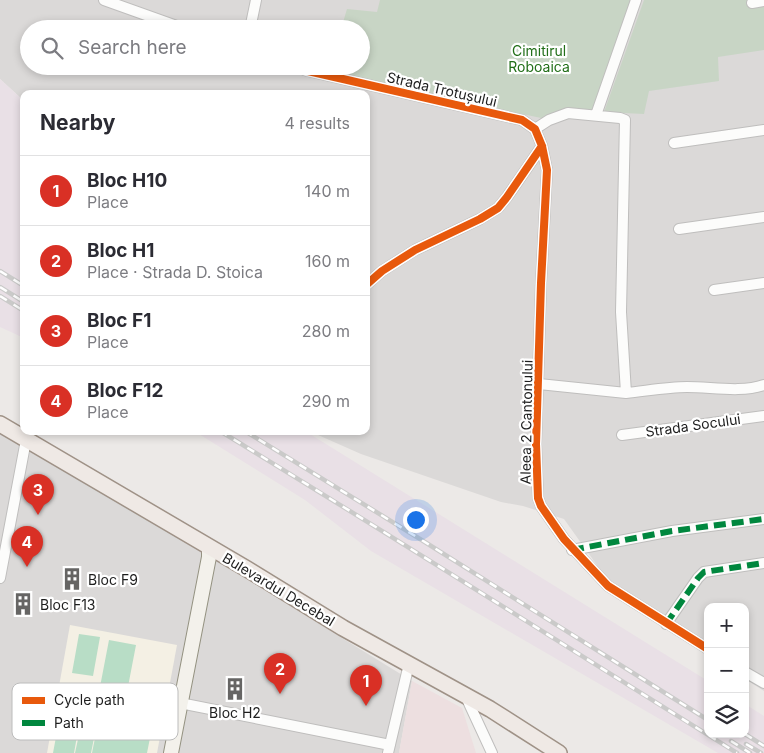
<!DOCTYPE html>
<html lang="en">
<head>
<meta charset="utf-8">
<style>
  :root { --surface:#fff; --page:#f7f7f7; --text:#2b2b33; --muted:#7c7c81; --line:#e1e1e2; --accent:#d93025 }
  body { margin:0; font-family:Inter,sans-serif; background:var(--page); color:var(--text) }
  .controls { position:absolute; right:15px; bottom:15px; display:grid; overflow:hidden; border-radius:10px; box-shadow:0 2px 8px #0003 }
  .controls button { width:45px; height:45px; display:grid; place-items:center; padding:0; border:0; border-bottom:1px solid var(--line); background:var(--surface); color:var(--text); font:25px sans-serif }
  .you { position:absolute; left:415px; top:519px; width:18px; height:18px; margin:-12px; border:4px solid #fff; border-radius:50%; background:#1a73e8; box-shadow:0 0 0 8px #1a73e833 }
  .badge { display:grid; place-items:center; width:32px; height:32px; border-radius:50%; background:var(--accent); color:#fff; font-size:16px; font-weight:700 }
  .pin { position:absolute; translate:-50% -41px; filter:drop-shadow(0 1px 2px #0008) }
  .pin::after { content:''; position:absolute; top:26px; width:18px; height:15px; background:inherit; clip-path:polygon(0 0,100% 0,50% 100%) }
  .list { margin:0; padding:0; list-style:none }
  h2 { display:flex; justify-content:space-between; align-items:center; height:65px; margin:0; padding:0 20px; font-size:21px }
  h2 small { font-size:16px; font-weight:400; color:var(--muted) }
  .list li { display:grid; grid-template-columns:32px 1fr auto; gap:15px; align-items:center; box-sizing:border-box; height:70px; padding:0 20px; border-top:1px solid var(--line) }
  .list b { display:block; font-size:19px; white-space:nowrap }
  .list p { margin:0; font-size:16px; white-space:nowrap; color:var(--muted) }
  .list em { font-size:16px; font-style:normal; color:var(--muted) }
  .icon { flex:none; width:28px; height:28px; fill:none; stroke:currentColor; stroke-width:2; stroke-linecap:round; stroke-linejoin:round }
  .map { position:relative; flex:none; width:764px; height:753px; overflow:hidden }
  .search { position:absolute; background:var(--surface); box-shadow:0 2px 8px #0003; left:20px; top:20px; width:350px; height:55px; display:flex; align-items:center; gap:12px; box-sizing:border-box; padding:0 18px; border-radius:28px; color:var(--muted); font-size:19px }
  .panel { position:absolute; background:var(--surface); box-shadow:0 2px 8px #0003; left:20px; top:90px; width:350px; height:345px; border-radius:10px }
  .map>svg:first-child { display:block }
  .residential { fill:#dbd9d8; fill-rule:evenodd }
  .commercial { fill:#eddfe0 }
  .industrial { fill:#e9e0e6 }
  .education { fill:#f4f0e4 }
  .religious { fill:#dad9d8 }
  .cemetery { fill:#c8d5c5 }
  .pitch { fill:#b8ddc6 }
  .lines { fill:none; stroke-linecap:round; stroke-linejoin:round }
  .street-casing { stroke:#bfbebd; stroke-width:12 }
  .secondary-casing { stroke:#949281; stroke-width:16 }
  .primary-casing { stroke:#9f9287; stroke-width:18 }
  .street { stroke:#fcfcfb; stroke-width:10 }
  .secondary { stroke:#f3f1eb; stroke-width:14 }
  .primary { stroke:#efe9e5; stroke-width:15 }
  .rail-casing { stroke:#cacac9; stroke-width:4.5 }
  .rail { stroke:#fff; stroke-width:2.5; stroke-dasharray:8; stroke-linecap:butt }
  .quiet { stroke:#00873e; stroke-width:6; stroke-dasharray:12 6; stroke-linecap:butt }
  .cycleway-casing { stroke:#fff; stroke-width:11 }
  .cycleway { stroke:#e8590c; stroke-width:8 }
  .labels { text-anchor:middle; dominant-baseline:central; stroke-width:4.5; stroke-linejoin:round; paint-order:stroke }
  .park-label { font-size:14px; fill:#226f19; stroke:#fff }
  .street-label { font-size:14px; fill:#1e1e1e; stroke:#fff }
  .poi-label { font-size:14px; fill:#1e1e1e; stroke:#fff; text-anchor:start }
  .key { fill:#fff; stroke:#bcbcbc; stroke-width:1 }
  .key-label { font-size:14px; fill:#1e1e1e }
</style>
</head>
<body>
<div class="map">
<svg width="764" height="753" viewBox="0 0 764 753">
  <rect width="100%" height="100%" fill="#ece9e7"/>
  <path class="residential" d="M0,0H764V691L745,679V607H708V655L609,582L564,519L523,506L501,502L361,454L309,431H366V94H24V101L0,79ZM29,29H361V66H29Z
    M0,433L202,552L412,681L399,753H0Z"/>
  <path class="commercial" d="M412,681L462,708L476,753H399Z"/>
  <path class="industrial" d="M0,79L24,101V338L0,327Z
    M194,431H305L708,681V734H745V704L764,716V753H718L371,551L305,500Z"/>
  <path class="education" d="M70,625L177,645L157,753H47Z"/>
  <path class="religious" d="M58,465L182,537L179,541L56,469Z"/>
  <path class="cemetery" d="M380,0H633L593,110H566L546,119L329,73L330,66H361V29H341L347,9L377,12Z
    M644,0H750V8L764,6V50L718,57L719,81L649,91L644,114L604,112Z"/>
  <path class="pitch" d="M79,634L100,637L93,676L72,673Z
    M109,640L136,645L126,697L99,692Z
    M59,721L79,725L74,753H53Z
    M97,728L150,738L147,753H92Z
    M80,730L95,733L91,753H75Z"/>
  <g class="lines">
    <defs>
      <path id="street" d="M104,0L185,29
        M752,3L764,1
        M250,29L256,0
        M294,66L308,71L522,120L535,129L542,146L547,170L541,283L536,444L538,498L541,506L564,539L608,586L708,649
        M596,115L636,0
        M535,129L549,120L568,113L620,118L625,120L621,312L626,393L539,384
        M674,143L764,130
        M679,229L764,217
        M366,285L382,271L415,250L480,219L498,208L507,197L542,146
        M714,290L764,283
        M626,393C646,391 667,387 687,387C712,387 741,393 764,385
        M622,435L764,416
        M572,550L672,531L764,519
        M0,578L26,440
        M666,624L698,578L704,572L764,563
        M745,672L764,683
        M466,697L492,753
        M180,703L390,745
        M388,753L409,664"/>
      <path id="secondary" d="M171,753L209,557V547"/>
      <path id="primary" d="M0,424L247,569L343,628L490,709L559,753"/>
    </defs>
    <use href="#street" class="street-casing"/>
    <use href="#secondary" class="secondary-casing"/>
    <use href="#primary" class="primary-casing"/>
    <use href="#street" class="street"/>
    <use href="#secondary" class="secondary"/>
    <use href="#primary" class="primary"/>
    <defs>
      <path id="rail" d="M0,271L24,286
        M0,287L24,302
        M0,296L24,311
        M220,431C394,537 565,646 737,753
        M245,431L420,539L708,720
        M745,734L764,746
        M731,741L750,753
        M746,744L761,753"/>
    </defs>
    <use href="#rail" class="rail-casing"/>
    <use href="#rail" class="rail"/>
    <path class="quiet" d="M572,550L672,531L764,519
      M666,624L698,578L704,572L764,563"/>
    <defs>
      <path id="cycleway" d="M294,66L308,71L522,120L535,129L542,146L547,170L541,283L536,444L538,498L541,506L564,539L608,586L708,649
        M366,285L382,271L415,250L480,219L498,208L507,197L542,146"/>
    </defs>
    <use href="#cycleway" class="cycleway-casing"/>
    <use href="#cycleway" class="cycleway"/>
  </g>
  <defs>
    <symbol id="building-bare" viewBox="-9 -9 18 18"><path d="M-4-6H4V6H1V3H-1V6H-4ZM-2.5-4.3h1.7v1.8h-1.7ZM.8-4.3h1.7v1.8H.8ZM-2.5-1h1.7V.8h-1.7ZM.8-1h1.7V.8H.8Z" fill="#666564" stroke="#fff" stroke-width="2.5" paint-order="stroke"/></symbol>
  </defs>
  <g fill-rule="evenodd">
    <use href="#building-bare" x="56" y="563" width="32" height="32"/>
    <use href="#building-bare" x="7" y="588" width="32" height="32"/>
    <use href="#building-bare" x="219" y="673" width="32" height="32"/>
  </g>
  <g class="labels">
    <g class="park-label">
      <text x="539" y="50">Cimitirul<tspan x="539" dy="16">Roboaica</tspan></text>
    </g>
    <g class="street-label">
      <text transform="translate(442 89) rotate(13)">Strada Trotușului</text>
      <text transform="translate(526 422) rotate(-89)">Aleea 2 Cantonului</text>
      <text transform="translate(693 425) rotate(-8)">Strada Socului</text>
      <text transform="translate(279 589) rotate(31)">Bulevardul Decebal</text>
    </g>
    <g class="poi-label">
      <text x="88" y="579">Bloc F9</text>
      <text x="40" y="604">Bloc F13</text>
      <text x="235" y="712" text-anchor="middle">Bloc H2</text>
    </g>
  </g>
  <rect x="12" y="683" width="166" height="57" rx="8" class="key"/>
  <rect x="22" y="697" width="23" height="7" fill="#e8590c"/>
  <rect x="22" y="720" width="23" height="6" fill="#00873e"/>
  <g class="key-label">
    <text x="54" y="705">Cycle path</text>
    <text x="54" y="728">Path</text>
  </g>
</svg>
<div class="controls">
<button>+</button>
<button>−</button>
<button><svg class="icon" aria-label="layers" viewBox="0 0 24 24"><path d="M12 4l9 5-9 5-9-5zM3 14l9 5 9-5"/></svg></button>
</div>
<div class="you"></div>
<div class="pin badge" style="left:366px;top:706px">1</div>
<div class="pin badge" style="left:280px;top:694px">2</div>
<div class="pin badge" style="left:38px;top:515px">3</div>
<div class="pin badge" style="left:27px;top:567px">4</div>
<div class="search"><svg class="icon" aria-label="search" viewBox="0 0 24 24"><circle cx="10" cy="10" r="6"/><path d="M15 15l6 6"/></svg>Search here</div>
<section class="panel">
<h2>Nearby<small>4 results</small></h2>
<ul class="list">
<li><span class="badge">1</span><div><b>Bloc H10</b><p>Place</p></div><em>140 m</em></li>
<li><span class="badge">2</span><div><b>Bloc H1</b><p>Place · Strada D. Stoica</p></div><em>160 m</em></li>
<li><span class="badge">3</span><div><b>Bloc F1</b><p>Place</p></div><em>280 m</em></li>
<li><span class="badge">4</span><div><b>Bloc F12</b><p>Place</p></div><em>290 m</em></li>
</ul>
</section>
</div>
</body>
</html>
